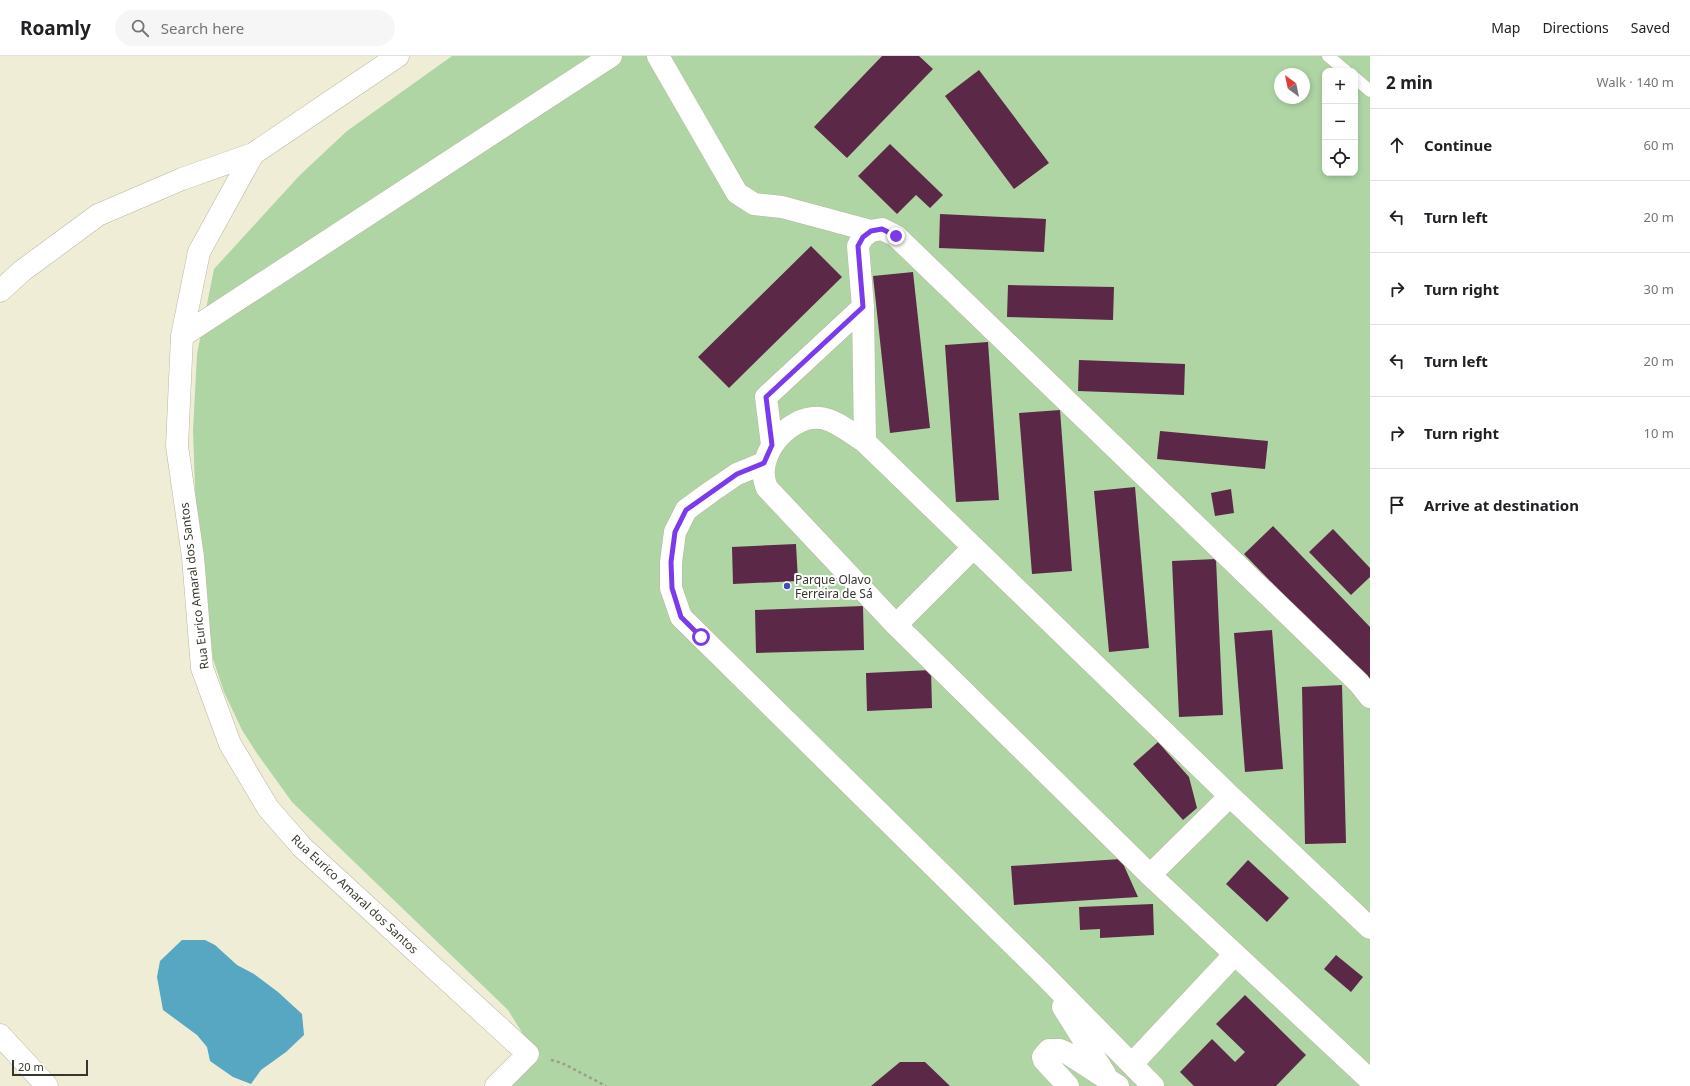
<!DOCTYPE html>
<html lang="en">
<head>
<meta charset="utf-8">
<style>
  :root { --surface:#fff; --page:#f6f6f6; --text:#202124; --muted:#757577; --line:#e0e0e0 }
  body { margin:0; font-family:"Noto Sans",sans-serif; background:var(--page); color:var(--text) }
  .controls { position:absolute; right:12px; top:12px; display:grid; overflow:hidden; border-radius:8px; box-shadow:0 2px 6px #0003 }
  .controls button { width:36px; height:36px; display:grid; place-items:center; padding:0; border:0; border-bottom:1px solid var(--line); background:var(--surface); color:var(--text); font:20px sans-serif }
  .compass { position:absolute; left:1274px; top:12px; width:36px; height:36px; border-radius:50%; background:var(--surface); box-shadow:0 2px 6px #0003; rotate:327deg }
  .scale { position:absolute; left:12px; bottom:10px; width:76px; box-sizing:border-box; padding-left:4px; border:2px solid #37362d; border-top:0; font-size:11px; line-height:14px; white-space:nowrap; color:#37362d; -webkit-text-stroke:3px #fff; paint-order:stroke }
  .stop { position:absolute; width:12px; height:12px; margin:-9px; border:3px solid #7c3aed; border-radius:50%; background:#fff }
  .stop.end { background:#7c3aed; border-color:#fff; box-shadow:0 1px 4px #0008 }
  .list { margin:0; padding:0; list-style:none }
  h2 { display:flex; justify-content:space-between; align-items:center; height:52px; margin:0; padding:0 16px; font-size:17px }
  h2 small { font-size:13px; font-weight:400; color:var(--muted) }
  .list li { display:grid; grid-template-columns:26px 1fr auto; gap:12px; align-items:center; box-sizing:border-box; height:72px; padding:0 16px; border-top:1px solid var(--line) }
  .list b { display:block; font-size:15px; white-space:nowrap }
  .list em { font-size:13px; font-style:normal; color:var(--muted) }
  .icon { flex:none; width:22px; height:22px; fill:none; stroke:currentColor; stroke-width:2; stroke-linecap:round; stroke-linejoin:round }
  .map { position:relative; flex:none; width:1370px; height:1030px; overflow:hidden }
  header { display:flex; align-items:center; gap:24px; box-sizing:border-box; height:56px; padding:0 20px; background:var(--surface); border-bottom:1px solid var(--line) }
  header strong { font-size:19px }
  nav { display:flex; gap:22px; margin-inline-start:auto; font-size:14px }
  .search { width:280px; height:36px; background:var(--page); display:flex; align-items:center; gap:10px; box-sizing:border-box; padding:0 14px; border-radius:22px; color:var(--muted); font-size:15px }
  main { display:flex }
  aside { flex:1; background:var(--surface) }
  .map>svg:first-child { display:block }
  .green { fill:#afd5a5; fill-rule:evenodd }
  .water { fill:#57a6c2 }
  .building { fill:#5c2847 }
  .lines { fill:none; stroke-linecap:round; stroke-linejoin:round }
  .lane-casing { stroke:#bab7a1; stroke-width:13 }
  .street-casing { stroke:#bab7a1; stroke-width:23 }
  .path { stroke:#9f9c8c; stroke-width:2.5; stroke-dasharray:3 3; stroke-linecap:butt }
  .lane { stroke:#fff; stroke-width:12 }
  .street { stroke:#fff; stroke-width:22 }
  .route { stroke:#7c3aed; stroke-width:5 }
  .poi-dot { fill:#444bc0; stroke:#fff; stroke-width:1.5 }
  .labels { text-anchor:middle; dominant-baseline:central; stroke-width:4; stroke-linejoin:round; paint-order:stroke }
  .poi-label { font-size:12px; fill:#37362d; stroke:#fff; text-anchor:start }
  .street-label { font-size:12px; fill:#37362d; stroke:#fff }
</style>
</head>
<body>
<header>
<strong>Roamly</strong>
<div class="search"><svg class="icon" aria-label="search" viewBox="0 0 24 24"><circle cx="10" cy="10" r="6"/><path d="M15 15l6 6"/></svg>Search here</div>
<nav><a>Map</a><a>Directions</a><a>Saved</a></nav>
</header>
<main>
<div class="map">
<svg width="1370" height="1030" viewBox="0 0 1370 1030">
  <rect width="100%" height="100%" fill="#f0edd6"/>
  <path class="green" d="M452,0H1370V1030H497L536,999L508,954L292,746L256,696L242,674L224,636L213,603L196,458L193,375L197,298L214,213L300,119L347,75ZM1325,15H1355V117H1325ZM1280,18H1304V42H1280Z"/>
  <path class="water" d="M182,884H205L215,889L237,909L254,918L278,936L302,958L304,979L286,996L261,1014L251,1028L233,1021L210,1005L207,991L197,979L163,954L157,921L160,905Z"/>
  <path class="building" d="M882,0H919L933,13L847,102L814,71Z
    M979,14L1049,107L1014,133L945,40Z
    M890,88L943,139L930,152L916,139L897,158L858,120Z
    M940,158L1046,163L1044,196L939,192Z
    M811,190L842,221L729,332L698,301Z
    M913,216L930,372L890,377L873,220Z
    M1008,229L1114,231L1113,264L1007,261Z
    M988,286L999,444L956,446L945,289Z
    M1079,304L1185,308L1184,339L1078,335Z
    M1060,354L1072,515L1032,518L1019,357Z
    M1160,375L1268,385L1265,413L1157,403Z
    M1135,431L1149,592L1109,596L1094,435Z
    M1231,433L1234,457L1215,460L1211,437Z
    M1273,470L1370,571V628L1244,498Z
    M1333,473L1370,512V521L1351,539L1309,496Z
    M796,488L798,525L733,528L732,491Z
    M1216,503L1223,659L1179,661L1172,505Z
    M863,550L864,594L756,597L755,554Z
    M1272,574L1283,713L1245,716L1234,577Z
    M931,614L932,652L867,655L866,617Z
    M1342,629L1346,787L1305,788L1302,631Z
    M1158,686L1189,721L1197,752L1183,764L1133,708Z
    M1121,803L1138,841L1014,849L1011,810Z
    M1248,804L1289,842L1267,866L1226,828Z
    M1153,848L1154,879L1100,882V873L1080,874L1079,851Z
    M1336,899L1363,921L1351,936L1324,913Z
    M1245,939L1306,999L1276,1030H1194L1180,1016L1212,983L1235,1006L1245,996L1216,968Z
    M900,1006H925L950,1030H871Z"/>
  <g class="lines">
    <defs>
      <path id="lane" d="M1328,0L1346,15
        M1355,22L1370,35"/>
      <path id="street" d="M658,0L737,137L754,148L782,151L871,175
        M253,98L199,196L182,280L177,390L193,501L202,612L230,688L268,752L302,791L528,998L496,1030
        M0,235L22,215L98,159L182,123L253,98L398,0
        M182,280L611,0
        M865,386L863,251L858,190L863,181L871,175L882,173L896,180L1359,627L1370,641
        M772,389L766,341L863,251
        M764,407L737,418L712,435L686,454L675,476L671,506V532L681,561L1043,918L1153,1030
        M896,569L973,492
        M1150,819L1230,740
        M1370,872L1230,740L865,386C852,378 835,363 820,362C787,359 753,402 767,432L896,569L1150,819L1370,1024
        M1063,951L1105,1018
        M0,979L47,1030
        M1132,1008L1235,898
        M1068,1030L1044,1004L1043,1001L1049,994H1060L1067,997L1118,1030"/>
    </defs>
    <use href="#lane" class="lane-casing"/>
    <use href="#street" class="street-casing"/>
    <path class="path" d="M551,1004L562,1007L606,1030"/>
    <use href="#lane" class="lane"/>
    <use href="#street" class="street"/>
  </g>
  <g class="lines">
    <path class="route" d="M701,581L681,561L672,532L671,506L675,476L686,454L737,418L764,407L772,389L766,341L863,251L858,190L863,181L871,175L882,173L896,180"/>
  </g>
  <circle class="poi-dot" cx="787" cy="530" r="4"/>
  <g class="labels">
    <g class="poi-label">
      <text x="795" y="523">Parque Olavo<tspan x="795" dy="14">Ferreira de Sá</tspan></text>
    </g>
    <g class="street-label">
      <text transform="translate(194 530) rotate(-97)">Rua Eurico Amaral dos Santos</text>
      <text transform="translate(355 838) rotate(43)">Rua Eurico Amaral dos Santos</text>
    </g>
  </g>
</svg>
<div class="controls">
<button>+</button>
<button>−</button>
<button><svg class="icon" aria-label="locate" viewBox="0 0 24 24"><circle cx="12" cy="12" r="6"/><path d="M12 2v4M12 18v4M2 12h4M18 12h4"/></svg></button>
</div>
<svg class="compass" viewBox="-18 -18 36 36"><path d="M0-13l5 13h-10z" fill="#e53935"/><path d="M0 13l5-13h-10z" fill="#757577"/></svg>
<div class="scale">20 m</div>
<div class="stop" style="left:701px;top:581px"></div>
<div class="stop end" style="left:896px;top:180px"></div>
</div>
<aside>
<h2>2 min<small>Walk · 140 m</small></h2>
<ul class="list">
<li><svg class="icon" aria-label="ahead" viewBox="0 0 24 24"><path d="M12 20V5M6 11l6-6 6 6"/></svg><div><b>Continue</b></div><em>60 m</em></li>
<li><svg class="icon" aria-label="left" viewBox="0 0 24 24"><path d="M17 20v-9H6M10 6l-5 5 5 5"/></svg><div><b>Turn left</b></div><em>20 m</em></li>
<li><svg class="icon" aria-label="right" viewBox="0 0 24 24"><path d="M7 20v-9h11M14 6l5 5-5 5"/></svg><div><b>Turn right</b></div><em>30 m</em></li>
<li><svg class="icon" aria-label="left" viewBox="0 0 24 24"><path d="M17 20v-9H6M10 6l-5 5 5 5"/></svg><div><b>Turn left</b></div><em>20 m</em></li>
<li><svg class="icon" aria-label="right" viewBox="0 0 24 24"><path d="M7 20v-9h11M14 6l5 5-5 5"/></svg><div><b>Turn right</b></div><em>10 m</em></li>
<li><svg class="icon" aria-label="arrive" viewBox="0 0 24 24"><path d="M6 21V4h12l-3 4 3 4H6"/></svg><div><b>Arrive at destination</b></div></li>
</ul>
</aside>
</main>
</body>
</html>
